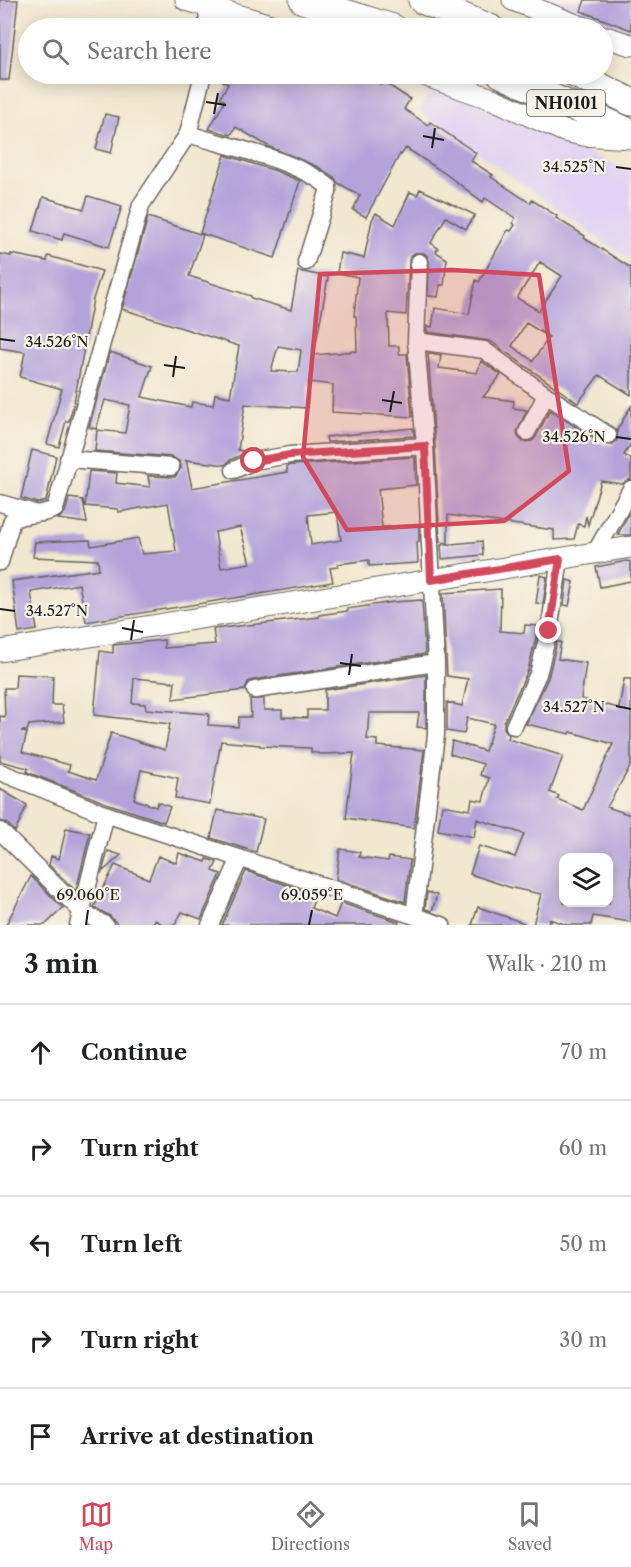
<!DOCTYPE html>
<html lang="en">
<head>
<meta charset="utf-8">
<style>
  :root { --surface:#fff; --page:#f2f2f2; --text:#202124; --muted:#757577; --line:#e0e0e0; --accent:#d1495b }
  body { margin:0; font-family:"Libre Caslon Text",serif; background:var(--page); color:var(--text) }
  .controls { position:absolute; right:18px; bottom:18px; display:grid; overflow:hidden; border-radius:12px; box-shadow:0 3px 15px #0003 }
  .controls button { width:54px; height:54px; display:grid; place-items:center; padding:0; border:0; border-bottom:2px solid var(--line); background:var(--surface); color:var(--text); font:30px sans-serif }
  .stop { position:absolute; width:18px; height:18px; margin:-14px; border:4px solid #d1495b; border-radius:50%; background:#fff }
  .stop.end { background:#d1495b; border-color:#fff; box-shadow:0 2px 6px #0008 }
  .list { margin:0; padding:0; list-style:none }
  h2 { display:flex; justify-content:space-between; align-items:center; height:78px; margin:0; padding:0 24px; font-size:26px }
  h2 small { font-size:20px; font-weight:400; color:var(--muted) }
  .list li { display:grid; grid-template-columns:39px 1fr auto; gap:18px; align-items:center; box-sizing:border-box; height:96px; padding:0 24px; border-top:2px solid var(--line) }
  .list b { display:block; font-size:22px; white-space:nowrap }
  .list em { font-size:20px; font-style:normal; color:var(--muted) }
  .icon { flex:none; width:33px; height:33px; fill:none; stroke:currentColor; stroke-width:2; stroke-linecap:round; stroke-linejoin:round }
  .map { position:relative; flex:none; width:631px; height:925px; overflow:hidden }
  .search { position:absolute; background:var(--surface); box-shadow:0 3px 15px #0003; left:18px; right:18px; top:18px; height:66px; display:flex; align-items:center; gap:15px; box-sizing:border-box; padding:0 21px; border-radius:33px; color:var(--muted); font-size:22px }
  .sheet { height:558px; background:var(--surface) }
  nav { display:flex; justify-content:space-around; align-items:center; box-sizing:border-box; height:84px; border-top:2px solid var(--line); background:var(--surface); font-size:16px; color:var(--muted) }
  nav a { display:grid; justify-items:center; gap:3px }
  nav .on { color:var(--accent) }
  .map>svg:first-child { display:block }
  .built { fill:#e1d4f3 }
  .building { fill:#b3a3da; fill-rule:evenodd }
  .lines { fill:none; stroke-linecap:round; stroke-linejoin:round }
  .minor-casing { stroke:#67635b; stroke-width:19 }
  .tertiary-casing { stroke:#67635b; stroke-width:23 }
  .trunk-casing { stroke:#67635b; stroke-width:29 }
  .minor { stroke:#fff; stroke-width:16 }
  .tertiary { stroke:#fff; stroke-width:21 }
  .trunk { stroke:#fff; stroke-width:27 }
  .route { stroke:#d1495b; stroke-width:8 }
  .marked { fill:#d1495b; fill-opacity:0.2; stroke:#d1495b; stroke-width:4.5; stroke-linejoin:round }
  .ticks { fill:none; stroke:#1c1c1c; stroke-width:2 }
  .labels { text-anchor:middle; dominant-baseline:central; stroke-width:4.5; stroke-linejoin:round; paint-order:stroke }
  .shield { fill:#f7f3e8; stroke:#5e5c59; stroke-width:1.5 }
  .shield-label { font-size:16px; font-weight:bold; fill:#1c1c1c }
  .ticks-label { font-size:15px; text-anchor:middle; fill:#1c1c1c; stroke:#f7f3e8; stroke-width:4.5; stroke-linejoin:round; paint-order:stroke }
</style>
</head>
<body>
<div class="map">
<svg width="631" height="925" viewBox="0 0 631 925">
  <rect width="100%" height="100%" fill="#f7f3e8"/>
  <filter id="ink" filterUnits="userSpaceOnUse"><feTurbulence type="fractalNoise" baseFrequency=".0167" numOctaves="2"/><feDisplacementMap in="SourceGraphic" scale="12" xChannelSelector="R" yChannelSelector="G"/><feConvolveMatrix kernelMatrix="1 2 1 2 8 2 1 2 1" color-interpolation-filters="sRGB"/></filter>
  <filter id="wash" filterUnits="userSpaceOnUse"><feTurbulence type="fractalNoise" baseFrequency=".008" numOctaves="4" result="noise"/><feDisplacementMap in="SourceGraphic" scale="24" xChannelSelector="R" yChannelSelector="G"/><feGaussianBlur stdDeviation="1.35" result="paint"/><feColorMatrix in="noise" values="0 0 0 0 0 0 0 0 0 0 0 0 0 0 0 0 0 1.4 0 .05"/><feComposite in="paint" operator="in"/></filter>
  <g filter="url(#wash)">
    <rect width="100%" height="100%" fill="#f2e7cf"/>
    <path class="built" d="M542,0H631V37Z
      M433,83L631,172V261L419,111Z"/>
    <g id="blocks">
      <path class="building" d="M0,0H18L9,80H0Z
        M585,0H631V30L581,11Z
        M213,74H300L309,79L313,74H338L353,82L357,74H361L382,85L384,82L410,99L404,109L428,125L430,122L476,153L471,161L493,175L491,177L530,203L532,200L557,216L556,218L585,236L584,238L631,268V395L599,375L578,403L490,341L427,332V326L432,327L435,308L469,314L476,280L479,282L508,230L511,231L515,225L513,223L515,218L485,198L483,202L443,172L406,148L401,155L400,154L366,217L353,210L360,195L338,183L334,177L318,167L268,146L236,127L231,135L209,129L225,101L220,98L228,84L213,75ZM540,262L562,276L539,311L517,298ZM526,323L549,337L533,361L512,346Z
        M105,114L119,117L111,153L96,149Z
        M225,155L276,171L300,181L275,258L200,233Z
        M420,189L475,215L466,229L446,217L431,243L438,248L436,252L447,259L444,285H440L438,297L428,296L429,262L428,257L424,253H415L410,256L409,262L406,315L388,313L389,346H399V354H407L412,417L332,412L333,385L309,382L307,408L245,404L238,450L243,451V454L230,460L225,465L186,460L192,488L287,472V466L291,465L415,457L416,485L378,489L382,527L419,525V542H417L418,563L369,566V560L338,564V567L330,568L333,582L86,622L79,584L31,592L37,630L19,633L12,581L99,569L98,560L33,557L35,542L90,540L91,546L138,538L142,554L176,551L168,503L118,512V509L85,506L89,471L117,473L116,483L150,487L148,476L175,477L181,468L180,462L172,457L95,451L97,430L125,433L130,405L105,400L96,429L89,427L110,352L152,366L142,397L191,407L192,402L213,405L215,394L230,397L239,346L122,309L148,217L203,235L189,276L251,296V298L291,310L298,271L328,277L314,355L357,351L356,316H354L358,277L337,273L340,253L364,258L372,220L376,213L395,225L410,192L417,195ZM278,346L301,350L298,372L271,371ZM337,512L341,540L311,545L308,515ZM240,527L250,563L221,568L215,532Z
        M88,196L122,206L109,247L64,233L62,240L33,231L43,197L84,209Z
        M0,254L11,256V254L47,261L48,256L102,271L93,299L74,402L69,421H66L59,447L47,444L62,389L20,377L25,352L0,348Z
        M428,353L441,355L439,368L477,373L481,361L501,375L483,397L514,401L513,408L527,410L517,432L518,437L523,442L532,441L536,437L550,410L602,444L612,445L617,440V430L631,406V444L624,455L631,459V479L622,484L601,481L588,525L586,516L584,526L578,524L574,539L554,540V530L448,515V543L440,542L435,445Z
        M413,428L414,436L327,442L326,437Z
        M32,450L56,456L46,501L37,503L21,498Z
        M69,498L83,500L87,523L58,519L65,512Z
        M631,510V535H618V534Z
        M482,541L483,555L442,559L441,545Z
        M627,561L631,562V581L600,587L596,567Z
        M540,575L547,577L543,604L536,603Z
        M567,580L574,582L569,606L564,605Z
        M501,589L500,631L524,633L525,625L539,626L528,670L504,722V728L509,735L508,739L563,756L550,792L559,796L557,799L583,810L613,744L571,732L570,734L526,724L548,678L557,642H561L558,659L586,663L581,699L619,708L624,679H631V765L607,807L631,815V922L593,916L591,925H568L549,919L548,925H533L541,894L512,888L470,874L479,846L515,857L524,834L477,819L474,837L438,830L442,805L470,810L472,799L483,801L489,778L480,775L483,764L450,754L452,741L485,751L494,724L467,718L464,734L447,731V702L462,706L468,679L447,676L443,593ZM564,858H609V903H564Z
        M422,600L425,654L253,680L248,682L245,690L173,699L175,682L134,678L132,703L145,704L146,709L209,714L208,725L238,727L239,717H251L250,699H264V710H282V717L307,718V710H325V690L426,675V728L417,727L419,713H369L367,739L377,740V746L424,750L414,828L346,818L354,753L321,754L311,752V748L260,746V745L221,741L210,804L175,798L178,778L141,770L134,799L156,807L158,802L170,807L164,822L106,803L27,772L28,768L0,761V716L5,717L4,688H15L16,674L53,676L52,705H62L64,722L29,725L27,731H21L27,733L22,752L70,765L68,771L96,780L111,733L165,750L170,724L94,715L100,651L113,653V645L164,640V648L215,644L213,629L319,617V615L348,611L347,609L393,602Z
        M0,789L27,805L15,832L7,823L0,821Z
        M217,810L264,819L256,852L211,838Z
        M66,828L90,833L76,891L49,865L51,856L59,859Z
        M340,849L360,852L359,857L388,861L389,857L410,860L405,902L336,879Z
        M108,851L121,855L102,872Z
        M179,853L206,862L207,859L217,862L213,871L221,874L201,919L182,912L175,925H164L155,920L152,925H118L110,916L94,907L115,865L149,879L158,856L176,863Z
        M246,871L316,895L311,908L335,918L341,903L399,922L398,925H222Z
        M31,876L63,908L45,925H6Z
        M427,892L437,895L432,911L425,909Z
        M478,907L524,923L523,925H472Z"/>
    </g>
  </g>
  <g filter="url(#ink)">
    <use href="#blocks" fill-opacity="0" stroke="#67635b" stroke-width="1.5"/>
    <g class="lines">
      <defs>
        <path id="minor" d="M207,28L208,7
          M188,134C230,147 293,159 328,186V192L306,262
          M416,341L484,350L546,395L608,435
          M527,432L546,395
          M68,459L171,467
          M234,470L254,461L290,455L425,446
          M0,503L34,513
          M595,553L631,489
          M0,562L12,520C26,512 41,516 55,509L141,205L188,134L203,74
          M255,690L436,663
          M514,726L538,674L549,631L560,559
          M0,772L102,813L442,925
          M0,831L81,911L105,925
          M414,916L436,735V663L425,446L416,341L419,262
          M78,925L106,814
          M210,925L240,858"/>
        <path id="tertiary" d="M186,0L281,28
          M513,0L584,28
          M602,36L631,45
          M421,74L495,100L564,131L583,135L631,138
          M0,651L631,547"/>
        <path id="trunk" d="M303,0L393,28
          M422,0L490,28
          M501,74L631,133
          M575,74L631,102"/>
      </defs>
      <use href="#minor" class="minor-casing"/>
      <use href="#tertiary" class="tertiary-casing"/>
      <use href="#trunk" class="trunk-casing"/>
      <use href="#minor" class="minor"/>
      <use href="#tertiary" class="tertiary"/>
      <use href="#trunk" class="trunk"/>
    </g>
  </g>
  <g class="lines" filter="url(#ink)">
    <path class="route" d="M254,461L290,455L425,446L431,580L560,559L549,631"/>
  </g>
  <path class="marked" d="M452,270L539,275L569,471L504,521L347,530L303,457L320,274Z"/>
  <path class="ticks" d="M206,102L226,105M214,114L218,93M423,136L444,140M432,148L435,128M616,167L631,169M0,339L15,341M164,365L185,368M173,377L176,356M382,400L402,403M390,412L394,391M616,437L631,439M0,609L15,611M122,628L143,632M131,640L134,620M340,663L361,666M349,675L352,654M616,706L631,709M86,925L88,910M309,925L312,910"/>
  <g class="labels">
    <rect class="shield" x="527" y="90" width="78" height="26" rx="4.5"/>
    <g class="shield-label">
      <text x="566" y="103">NH0101</text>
    </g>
  </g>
  <g class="ticks-label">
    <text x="574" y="172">34.525°N</text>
    <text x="57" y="347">34.526°N</text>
    <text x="574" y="442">34.526°N</text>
    <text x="57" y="616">34.527°N</text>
    <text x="574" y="712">34.527°N</text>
    <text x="88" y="900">69.060°E</text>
    <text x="312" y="900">69.059°E</text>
  </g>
</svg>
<div class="controls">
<button><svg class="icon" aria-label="layers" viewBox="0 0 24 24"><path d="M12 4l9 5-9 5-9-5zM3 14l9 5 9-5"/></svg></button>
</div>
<div class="stop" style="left:254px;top:461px"></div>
<div class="stop end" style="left:549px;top:631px"></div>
<div class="search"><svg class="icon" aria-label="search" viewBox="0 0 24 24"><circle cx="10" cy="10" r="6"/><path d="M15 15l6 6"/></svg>Search here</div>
</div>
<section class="sheet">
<h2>3 min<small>Walk · 210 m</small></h2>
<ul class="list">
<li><svg class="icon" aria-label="ahead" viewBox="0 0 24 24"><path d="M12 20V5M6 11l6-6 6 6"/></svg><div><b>Continue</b></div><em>70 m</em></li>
<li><svg class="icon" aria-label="right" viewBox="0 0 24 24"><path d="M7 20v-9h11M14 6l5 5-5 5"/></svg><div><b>Turn right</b></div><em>60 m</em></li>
<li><svg class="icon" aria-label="left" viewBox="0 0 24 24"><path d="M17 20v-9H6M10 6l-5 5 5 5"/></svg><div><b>Turn left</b></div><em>50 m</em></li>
<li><svg class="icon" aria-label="right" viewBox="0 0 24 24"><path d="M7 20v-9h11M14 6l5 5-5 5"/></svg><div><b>Turn right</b></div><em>30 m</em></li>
<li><svg class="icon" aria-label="arrive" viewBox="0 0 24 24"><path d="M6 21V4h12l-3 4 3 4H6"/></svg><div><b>Arrive at destination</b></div></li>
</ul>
</section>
<nav>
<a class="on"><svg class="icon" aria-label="map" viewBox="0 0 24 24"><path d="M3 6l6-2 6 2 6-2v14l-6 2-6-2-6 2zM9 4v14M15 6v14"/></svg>Map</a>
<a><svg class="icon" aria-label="directions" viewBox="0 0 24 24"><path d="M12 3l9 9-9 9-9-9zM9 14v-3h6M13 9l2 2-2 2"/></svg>Directions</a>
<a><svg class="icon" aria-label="saved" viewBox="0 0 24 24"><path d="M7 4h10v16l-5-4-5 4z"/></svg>Saved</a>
</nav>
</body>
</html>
